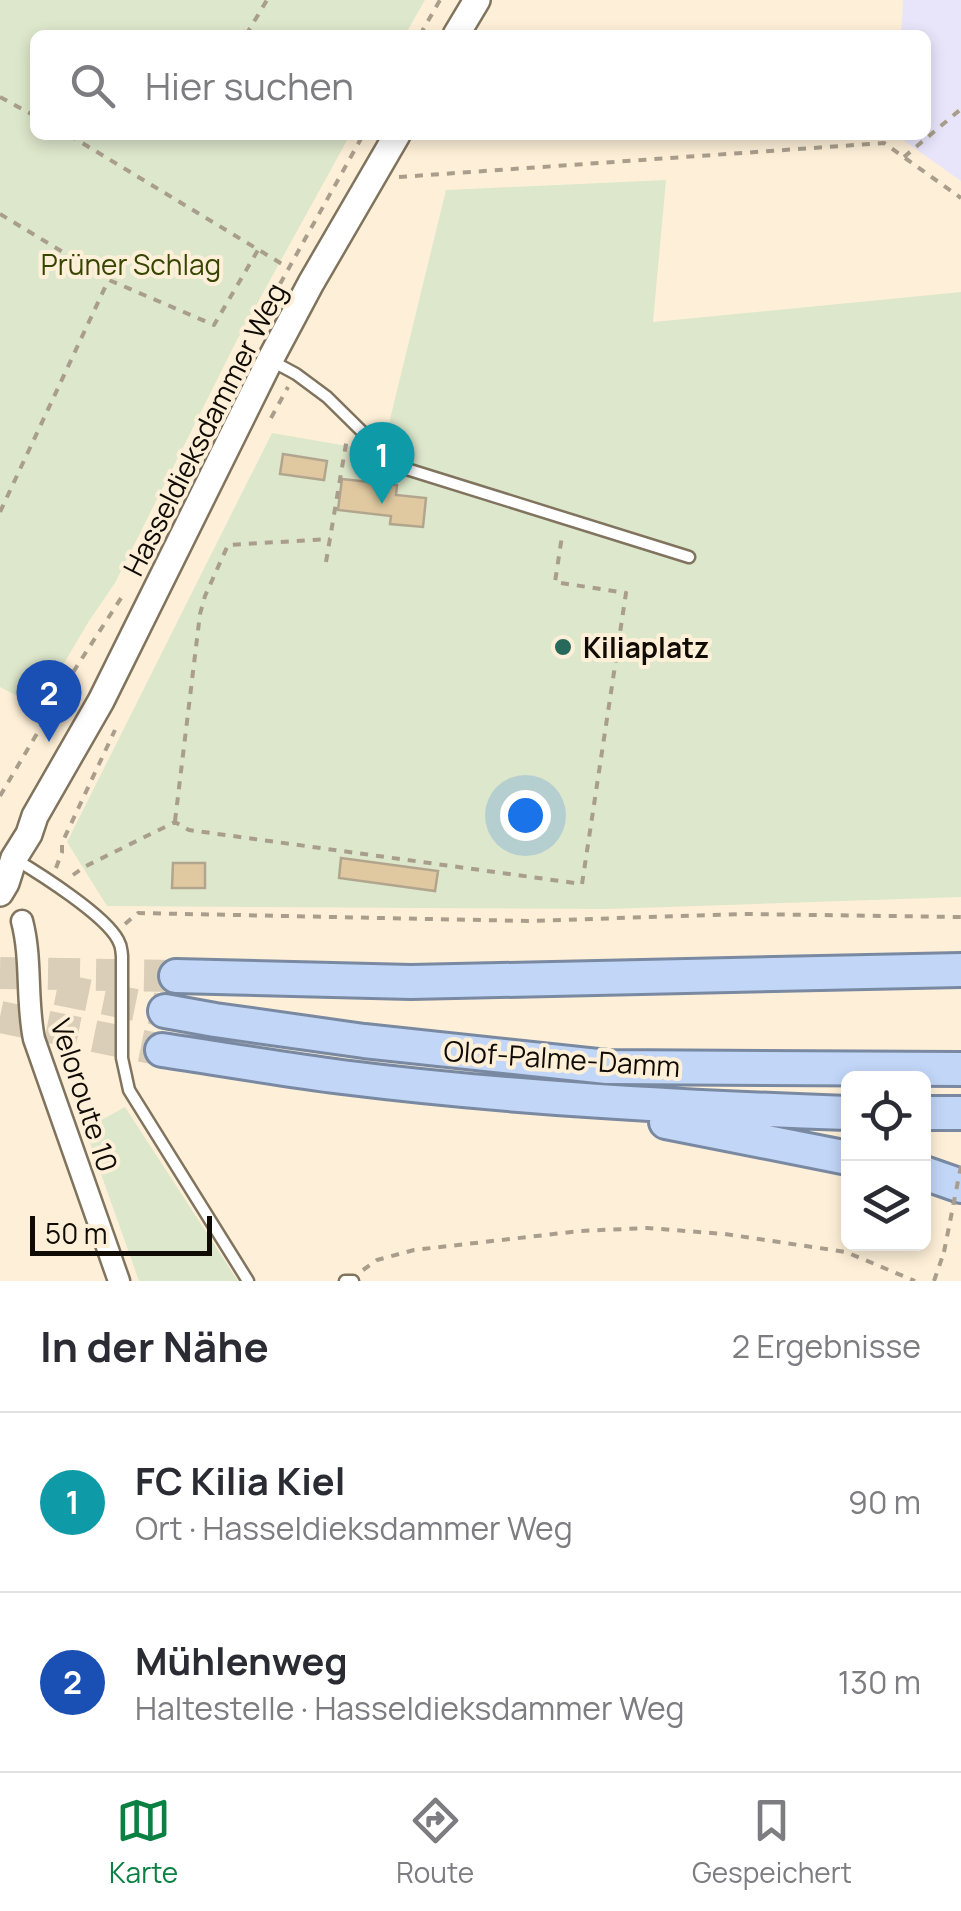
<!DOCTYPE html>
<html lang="de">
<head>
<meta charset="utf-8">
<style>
  :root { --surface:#fff; --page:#f2f2f3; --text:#2b2b33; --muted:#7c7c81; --line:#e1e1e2; --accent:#0b8043 }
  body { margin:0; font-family:Manrope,sans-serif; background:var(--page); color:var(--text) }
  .controls { position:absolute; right:30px; bottom:30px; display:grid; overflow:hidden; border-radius:15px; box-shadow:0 5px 15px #0003 }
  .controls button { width:90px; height:90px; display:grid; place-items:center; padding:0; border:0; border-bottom:2px solid var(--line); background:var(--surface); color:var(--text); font:50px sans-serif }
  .scale { position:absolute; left:30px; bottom:25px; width:182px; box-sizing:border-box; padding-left:10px; border:5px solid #100c05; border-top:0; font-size:28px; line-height:35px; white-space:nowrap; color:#100c05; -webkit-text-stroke:8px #fef0d8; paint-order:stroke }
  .you { position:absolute; left:525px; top:815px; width:35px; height:35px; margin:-25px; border:8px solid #fff; border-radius:50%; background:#1a73e8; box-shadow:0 0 0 15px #1a73e833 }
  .badge { display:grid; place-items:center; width:65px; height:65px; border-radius:50%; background:var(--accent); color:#fff; font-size:32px; font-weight:700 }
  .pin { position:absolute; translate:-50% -82px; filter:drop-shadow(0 2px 5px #0008) }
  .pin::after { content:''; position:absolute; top:52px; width:35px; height:30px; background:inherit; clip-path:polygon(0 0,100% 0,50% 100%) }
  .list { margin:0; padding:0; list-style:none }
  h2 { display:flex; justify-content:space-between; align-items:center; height:130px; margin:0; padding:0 40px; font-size:42px }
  h2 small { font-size:32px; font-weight:400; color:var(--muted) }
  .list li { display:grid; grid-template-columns:65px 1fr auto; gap:30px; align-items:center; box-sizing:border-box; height:180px; padding:0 40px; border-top:2px solid var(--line) }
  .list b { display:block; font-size:38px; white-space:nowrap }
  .list p { margin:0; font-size:32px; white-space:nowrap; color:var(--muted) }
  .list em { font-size:32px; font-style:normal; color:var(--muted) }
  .icon { flex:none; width:55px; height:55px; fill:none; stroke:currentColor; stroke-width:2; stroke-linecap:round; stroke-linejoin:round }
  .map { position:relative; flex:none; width:961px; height:1281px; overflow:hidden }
  .search { position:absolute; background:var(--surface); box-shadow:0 5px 15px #0003; left:30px; right:30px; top:30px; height:110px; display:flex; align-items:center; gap:25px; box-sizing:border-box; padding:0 35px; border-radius:15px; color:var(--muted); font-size:38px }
  .sheet { height:490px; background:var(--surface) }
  nav { display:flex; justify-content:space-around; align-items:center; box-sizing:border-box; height:140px; border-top:2px solid var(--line); background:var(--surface); font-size:28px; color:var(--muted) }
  nav a { display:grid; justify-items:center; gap:5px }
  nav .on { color:var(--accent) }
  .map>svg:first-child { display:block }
  .commercial { fill:#e8e5fb }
  .green { fill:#dde7cb }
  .building { fill:#e0c9a1; stroke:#b2a58e; stroke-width:2.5 }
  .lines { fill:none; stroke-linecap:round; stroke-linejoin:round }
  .trunk-tunnel { stroke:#daceb8; stroke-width:32; stroke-dasharray:32 16; stroke-linecap:butt }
  .service-casing { stroke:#80745e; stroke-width:15 }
  .minor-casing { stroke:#80745e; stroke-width:25 }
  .tertiary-casing { stroke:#80745e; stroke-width:30 }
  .trunk-casing { stroke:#7989a1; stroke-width:38 }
  .path { stroke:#a99e8c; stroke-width:4; stroke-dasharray:8 8; stroke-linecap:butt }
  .service { stroke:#fff; stroke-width:10 }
  .minor { stroke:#fff; stroke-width:20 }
  .tertiary { stroke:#fff; stroke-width:25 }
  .trunk { stroke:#c2d6f7; stroke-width:32 }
  .path-bridge { stroke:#a99e8c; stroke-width:4; stroke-dasharray:8 8; stroke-linecap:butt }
  .poi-dot { fill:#276a5c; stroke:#fef0d8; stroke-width:4 }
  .labels { text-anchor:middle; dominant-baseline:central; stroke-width:8; stroke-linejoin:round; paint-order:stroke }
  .park-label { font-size:28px; fill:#364501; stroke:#fef0d8 }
  .street-label { font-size:28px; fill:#100c05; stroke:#fef0d8 }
  .poi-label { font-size:28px; font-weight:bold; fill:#100c05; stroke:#fef0d8; text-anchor:start }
</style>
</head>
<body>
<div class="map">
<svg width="961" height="1281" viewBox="0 0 961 1281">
  <rect width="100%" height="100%" fill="#fef0d8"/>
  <path class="commercial" d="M903,0H961V181L896,135H926V35H901Z"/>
  <path class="green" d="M0,0H425L405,35H35V135H350L237,340L115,583L89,621L38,707L0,687Z
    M666,180L653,322L961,292V897L608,909L107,906L67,842L272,433L382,452L446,190Z
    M125,1107L238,1281H139L85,1129Z"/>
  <path class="building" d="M283,454L327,461L324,480L280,474Z
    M342,479L397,485L396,495L426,498L423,527L390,524L391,516L338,510Z
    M341,858L438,871L435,891L339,878Z
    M173,863H205V888H172Z"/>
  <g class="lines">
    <path class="trunk-tunnel" d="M0,973L176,976
      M57,989L165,1011
      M0,1017L162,1050"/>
    <defs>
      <path id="service" d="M270,360L296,374L327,397L397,466L689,557
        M15,859C40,874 105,915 118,940C122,947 121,948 122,956V1058L129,1090L248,1281
        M345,1281H353"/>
      <path id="minor" d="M22,921C32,959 26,1000 34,1039L119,1281"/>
      <path id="tertiary" d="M456,35L477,0
        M0,893L6,883L14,858L29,834L35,816L101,701L270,360L311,283L397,135"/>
      <path id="trunk" d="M176,976L411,982L961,970
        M165,1011L215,1020L364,1041L607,1067L961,1069
        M162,1050C222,1059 281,1069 342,1077C510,1098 679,1107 848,1113
        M924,1113H961
        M666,1122L848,1158
        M924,1173L961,1186"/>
    </defs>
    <use href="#service" class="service-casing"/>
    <use href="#minor" class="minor-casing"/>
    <use href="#tertiary" class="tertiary-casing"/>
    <use href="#trunk" class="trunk-casing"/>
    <path class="path" d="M246,35L267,0
      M420,35L440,0
      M0,97L35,116
      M69,135L287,267
      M904,157L961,109
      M399,177L884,143L961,198
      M0,214L109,280L214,325L258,250
      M280,284L363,135
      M271,418L288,387
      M0,512L108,281
      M326,562L347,438
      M0,796L77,666L125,592
      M175,821L200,614L205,596L228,545L330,539
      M56,868L62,852V843L115,730
      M73,875L84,867L175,822L189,830L582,884L626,593L555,582L562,536
      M125,924L138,913L528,921L744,914L961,917
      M363,1270L377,1260L414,1250L580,1231L647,1228L725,1234L846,1252L915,1281
      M934,1281L944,1252"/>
    <use href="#service" class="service"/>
    <use href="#minor" class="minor"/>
    <use href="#tertiary" class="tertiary"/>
    <use href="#trunk" class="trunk"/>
    <path class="path-bridge" d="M944,1252L961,1166"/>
  </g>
  <circle class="poi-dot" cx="563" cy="647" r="10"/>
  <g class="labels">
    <g class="park-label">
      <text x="131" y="264">Prüner Schlag</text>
    </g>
    <g class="street-label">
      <text transform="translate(204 429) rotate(-63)">Hasseldieksdammer Weg</text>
      <text transform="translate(562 1058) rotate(4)">Olof-Palme-Damm</text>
      <text transform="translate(85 1095) rotate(72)">Veloroute 10</text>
    </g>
    <g class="poi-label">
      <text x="583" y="647">Kiliaplatz</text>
    </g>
  </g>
</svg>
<div class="controls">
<button><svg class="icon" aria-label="locate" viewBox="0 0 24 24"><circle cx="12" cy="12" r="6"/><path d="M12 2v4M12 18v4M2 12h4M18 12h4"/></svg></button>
<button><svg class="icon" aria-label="layers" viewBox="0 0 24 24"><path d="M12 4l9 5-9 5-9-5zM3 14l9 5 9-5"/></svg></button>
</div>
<div class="scale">50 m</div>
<div class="you"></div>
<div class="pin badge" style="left:382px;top:504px;background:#0f9aa8">1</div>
<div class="pin badge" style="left:49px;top:742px;background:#1a4fb4">2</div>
<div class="search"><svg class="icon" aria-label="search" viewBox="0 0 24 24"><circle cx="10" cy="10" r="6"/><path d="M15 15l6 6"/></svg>Hier suchen</div>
</div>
<section class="sheet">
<h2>In der Nähe<small>2 Ergebnisse</small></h2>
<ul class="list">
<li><span class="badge" style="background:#0f9aa8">1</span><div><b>FC Kilia Kiel</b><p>Ort · Hasseldieksdammer Weg</p></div><em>90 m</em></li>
<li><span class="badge" style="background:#1a4fb4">2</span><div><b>Mühlenweg</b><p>Haltestelle · Hasseldieksdammer Weg</p></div><em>130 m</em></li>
</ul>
</section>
<nav>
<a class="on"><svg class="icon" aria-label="map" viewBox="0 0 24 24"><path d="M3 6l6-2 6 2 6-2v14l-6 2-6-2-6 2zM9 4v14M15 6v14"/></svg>Karte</a>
<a><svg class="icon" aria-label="directions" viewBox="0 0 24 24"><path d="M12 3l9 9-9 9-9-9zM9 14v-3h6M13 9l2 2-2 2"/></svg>Route</a>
<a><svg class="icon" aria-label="saved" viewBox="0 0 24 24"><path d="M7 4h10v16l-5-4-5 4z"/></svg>Gespeichert</a>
</nav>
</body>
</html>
